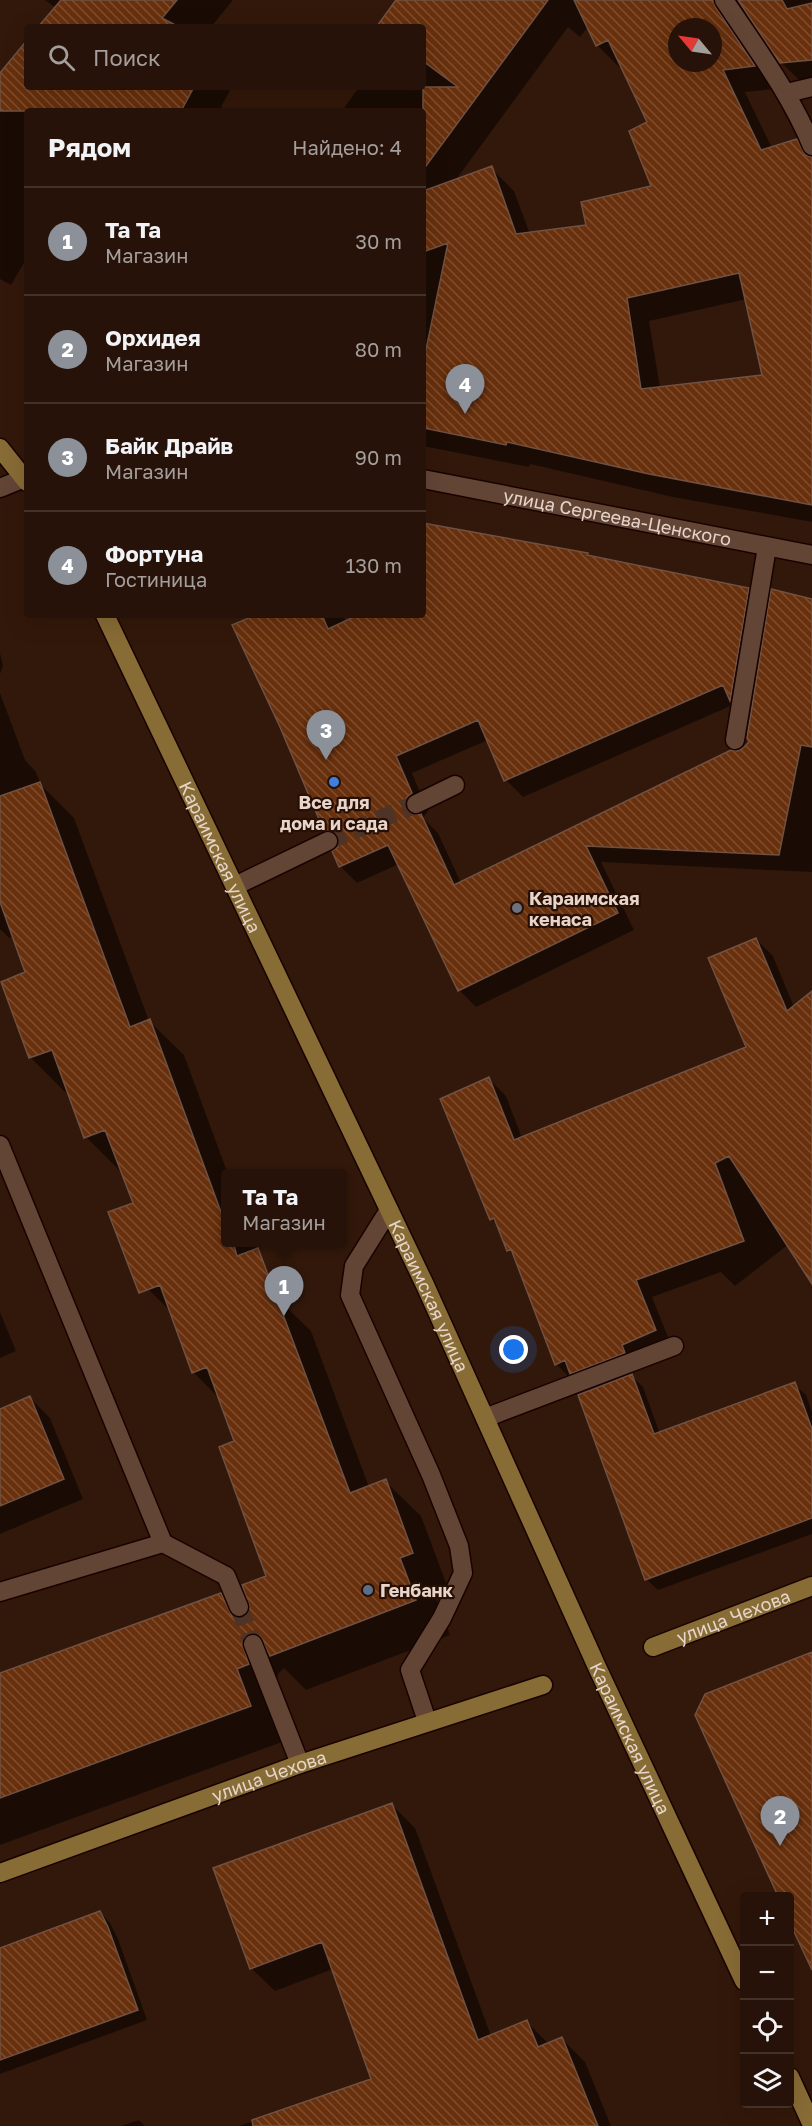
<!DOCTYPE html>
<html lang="ru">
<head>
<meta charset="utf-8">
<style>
  :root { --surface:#261208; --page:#2e1b12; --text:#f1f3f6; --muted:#a49e9c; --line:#423229; --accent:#8c9099 }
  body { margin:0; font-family:"Golos Text",sans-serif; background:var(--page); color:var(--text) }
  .controls { position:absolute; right:18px; bottom:18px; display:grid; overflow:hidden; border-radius:6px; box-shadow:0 6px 24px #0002 }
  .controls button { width:54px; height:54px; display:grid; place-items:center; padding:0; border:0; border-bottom:2px solid var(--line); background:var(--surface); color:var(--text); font:30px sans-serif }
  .compass { position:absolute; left:668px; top:18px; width:54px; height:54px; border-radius:50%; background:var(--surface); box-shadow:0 6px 24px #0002; rotate:299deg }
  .you { position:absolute; left:514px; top:1350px; width:21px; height:21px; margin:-15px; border:4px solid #fff; border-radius:50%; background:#1a73e8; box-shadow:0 0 0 9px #1a73e833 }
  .badge { display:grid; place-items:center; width:39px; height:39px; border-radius:50%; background:var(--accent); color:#fff; font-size:20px; font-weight:700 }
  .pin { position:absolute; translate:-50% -50px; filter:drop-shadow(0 2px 3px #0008) }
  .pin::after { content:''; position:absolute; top:32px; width:21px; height:18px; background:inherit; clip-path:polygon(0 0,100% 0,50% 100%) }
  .popup { position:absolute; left:221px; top:1169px; width:126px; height:78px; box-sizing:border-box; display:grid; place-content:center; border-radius:6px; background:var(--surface); filter:drop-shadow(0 2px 4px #0005); font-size:20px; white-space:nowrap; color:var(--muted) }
  .popup b { font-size:22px; color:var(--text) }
  .popup::after { content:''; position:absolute; left:50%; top:100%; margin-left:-12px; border:12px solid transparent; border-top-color:var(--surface) }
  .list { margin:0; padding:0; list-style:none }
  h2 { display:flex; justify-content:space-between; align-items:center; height:78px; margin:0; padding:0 24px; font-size:26px }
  h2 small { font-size:20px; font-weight:400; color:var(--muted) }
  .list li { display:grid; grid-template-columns:39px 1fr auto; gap:18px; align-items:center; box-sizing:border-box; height:108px; padding:0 24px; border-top:2px solid var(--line) }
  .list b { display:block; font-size:22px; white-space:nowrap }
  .list p { margin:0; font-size:20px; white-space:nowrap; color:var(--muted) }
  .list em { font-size:20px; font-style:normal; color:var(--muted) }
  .icon { flex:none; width:33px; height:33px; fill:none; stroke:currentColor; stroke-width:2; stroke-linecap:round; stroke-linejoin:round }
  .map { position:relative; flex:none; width:812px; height:2126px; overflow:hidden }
  .search { position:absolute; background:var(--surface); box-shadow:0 6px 24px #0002; left:24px; top:24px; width:402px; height:66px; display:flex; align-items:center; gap:15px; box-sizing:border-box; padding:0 21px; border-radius:6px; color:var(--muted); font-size:22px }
  .panel { position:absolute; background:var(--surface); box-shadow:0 6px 24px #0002; left:24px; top:108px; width:402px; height:510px; border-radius:6px }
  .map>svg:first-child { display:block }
  .shadow { fill:#0007; fill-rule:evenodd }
  .building { fill:url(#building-back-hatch); stroke:#705142; stroke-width:1.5; fill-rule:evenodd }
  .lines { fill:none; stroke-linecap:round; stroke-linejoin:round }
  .minor-tunnel { stroke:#4d3427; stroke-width:18; stroke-dasharray:18 9; stroke-linecap:butt }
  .minor-casing { stroke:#190300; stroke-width:21 }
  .major-casing { stroke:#190300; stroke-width:21 }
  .minor { stroke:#634536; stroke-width:18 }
  .major { stroke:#886c36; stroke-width:18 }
  .shop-dot { fill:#3f7fe0; stroke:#280f03; stroke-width:2 }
  .worship-dot { fill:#6b7280; stroke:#280f03; stroke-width:2 }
  .service-dot { fill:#5c6f8a; stroke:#280f03; stroke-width:2 }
  .labels { text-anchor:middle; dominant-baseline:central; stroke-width:4.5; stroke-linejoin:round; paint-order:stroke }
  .street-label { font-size:18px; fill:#e7d5cc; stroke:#280f03 }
  .poi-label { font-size:18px; font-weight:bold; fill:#e7d5cc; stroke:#280f03; text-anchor:start }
</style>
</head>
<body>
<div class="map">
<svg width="812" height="2126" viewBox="0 0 812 2126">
  <defs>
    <pattern id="building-back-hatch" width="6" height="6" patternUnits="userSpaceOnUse" patternTransform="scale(1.5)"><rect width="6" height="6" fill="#68300d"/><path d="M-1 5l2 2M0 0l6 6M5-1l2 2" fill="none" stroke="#7e4d2f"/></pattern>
  </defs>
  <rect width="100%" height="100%" fill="#32180a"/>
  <path class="shadow" d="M45,0H233L211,27H40L56,8Z
    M398,0H812V85L805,86L781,62L748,13H742L776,89L745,92L772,148L796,141L812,157V522L673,497L530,464L529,467L423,446V111H342L359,87H423V27L379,26ZM568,27L580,37L588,27L597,45L620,68L622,67L649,123L653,187L588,227L530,234L514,191L491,168L455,181ZM677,27H713V63H677ZM747,299L764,376L660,388L649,321Z
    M27,43V87H232L221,107L226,111H27V258L11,285L0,279V75Z
    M423,550L587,554L589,556L748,589L765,606L735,704L523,797L506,780L488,740L412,773L428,811L423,818L438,833L461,883L739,752L750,742L812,601V872L601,862L634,930L476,1007L459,990L399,864L357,883L340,866L339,844L325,830L281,727L245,615H343L346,622L362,615H423Z
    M0,653L3,666L0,674Z
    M0,693L25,760L36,772L41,785L74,818L149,1021L184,1055L228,1174H226V1242H253L264,1270L168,1309L134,1275L135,1204L122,1171H120L86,1137L69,1091L65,1092L30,1057L27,973L14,936L9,938L0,929Z
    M756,939L773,956L794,1007L812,993V1226L735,1286L721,1272L652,1297L672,1347L638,1362L640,1370L630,1374L643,1387L660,1434L794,1384L806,1395L812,1412V1534L658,1590L646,1579L590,1392L577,1379L573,1381L556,1364L516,1257L509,1250L499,1226L491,1219L489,1079L506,1096L522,1138L748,1048Z
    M275,1296L311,1331L369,1487L385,1481L421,1516L448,1588L434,1593L450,1635L306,1690L284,1668L279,1673L276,1679L283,1700L285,1741L0,1845V1675L220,1594L244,1618L249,1615L268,1577L236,1441L220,1399L193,1372Z
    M0,1312L16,1351L0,1358Z
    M30,1398L50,1418L83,1499L0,1534V1410Z
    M391,1804L415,1828L491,2036L526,2021L549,2044L562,2039L585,2062L611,2126H239L373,2080L333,1969L275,1991L251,1968Z
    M100,1912L110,1923L118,1939L147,2020L0,2074V1949Z
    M139,2120L145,2126H121Z"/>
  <path class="building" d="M61,0H177L162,18L179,27H38Z
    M396,0H548L423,170V87H458L423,61V27L377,26Z
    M574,0H713L715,6L755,66L723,70L761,150L797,139L805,155L812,157V505L649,474L507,442L506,445L423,428V364L448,243L423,252V191L492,166L516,234L586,225L581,202L651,186L629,131L647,122L608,40L596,46ZM677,27H713V63H677ZM739,273L762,375L641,389L627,298Z
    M738,0H782L787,9L812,3V60L780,63Z
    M27,40V87H194L181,111H0V73Z
    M423,523L588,553L587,555L749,588L730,701L723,685L504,781L478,720L396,756L412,793L406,798V808L410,814H421L454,885L731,750L738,751L743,748L749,742L747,738L771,589L812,599V747L801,745L779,855L586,846L618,913L458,991L388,845L339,867L332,851L338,847V837L334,831H324L280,727L232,625L256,615H322L328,629L358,615H423Z
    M40,782L130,1027L150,1019L225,1223V1242H233L237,1256L258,1248L350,1493L386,1479L413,1553L400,1558L416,1600L270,1656L260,1636L255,1633L248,1634L244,1637L242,1643L249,1664L237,1669L251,1706L0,1798V1673L221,1593L232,1616L243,1618L248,1614L250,1608L242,1585L266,1576L219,1447L234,1441L207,1367L192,1373L160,1285L139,1293L108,1212L133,1203L105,1130L84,1138L52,1050L29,1058L1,982L25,972L0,902V796Z
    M756,938L787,1011L812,991V1284L729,1156L715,1163L744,1241L636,1280L656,1330L622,1345L625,1353L570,1374L565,1360L555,1365L511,1249L507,1251L494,1218L490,1220L440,1099L489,1077L514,1140L746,1047L708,958Z
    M632,1374L654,1434L795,1382L812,1429V1518L645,1580L578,1395Z
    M30,1396L64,1479L0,1506V1409Z
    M812,1652V1970L789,1921V1896H778L695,1715L705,1694Z
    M392,1803L478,2040L527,2020L538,2047L562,2037L598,2126H253L252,2120L371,2079L322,1942L250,1969L213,1868Z
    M100,1911L108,1927L138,2010L0,2060V1948Z"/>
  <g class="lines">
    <path class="minor-tunnel" d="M328,841L416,804
      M239,1607L253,1644"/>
    <defs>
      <g id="minor">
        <path d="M724,0C756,48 790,93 812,146"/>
        <path d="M787,93L812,87"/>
        <path id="s1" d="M423,479L812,555"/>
        <path d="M0,488L27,477"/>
        <path d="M735,740L767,547"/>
        <path d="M416,804L455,785"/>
        <path d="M235,886L328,841"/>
        <path d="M0,1145L163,1543L0,1592"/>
        <path d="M389,1210L354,1266L350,1295L431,1475L459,1546L463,1573L442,1618L410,1670L427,1721"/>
        <path d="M485,1418L674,1346"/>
        <path d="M163,1543L226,1576L239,1607"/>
        <path d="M253,1644L300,1764"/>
      </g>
      <g id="major">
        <path d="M0,448L27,482"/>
        <path id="s2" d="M105,615L425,1285L597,1667L744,1981"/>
        <path id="s3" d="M653,1647L812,1586"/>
        <path id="s4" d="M0,1873L300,1764L543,1685"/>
        <path d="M790,2077L812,2125"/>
      </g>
    </defs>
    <use href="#minor" class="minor-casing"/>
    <use href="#major" class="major-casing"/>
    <use href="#minor" class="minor"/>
    <use href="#major" class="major"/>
  </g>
  <circle class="shop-dot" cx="334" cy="782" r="6"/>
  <circle class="worship-dot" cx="517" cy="908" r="6"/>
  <circle class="service-dot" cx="368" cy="1590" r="6"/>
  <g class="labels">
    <g class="street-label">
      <text stroke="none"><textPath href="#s1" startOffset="198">улица Сергеева-Ценского</textPath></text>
      <text stroke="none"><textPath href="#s2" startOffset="268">Караимская улица</textPath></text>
      <text stroke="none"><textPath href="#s2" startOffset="754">Караимская улица</textPath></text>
      <text stroke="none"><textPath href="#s3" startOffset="86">улица Чехова</textPath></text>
      <text stroke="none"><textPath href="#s2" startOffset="1240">Караимская улица</textPath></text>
      <text stroke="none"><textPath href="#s4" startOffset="286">улица Чехова</textPath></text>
    </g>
    <g class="poi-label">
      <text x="334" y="802" text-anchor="middle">Все для<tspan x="334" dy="21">дома и сада</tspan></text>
      <text x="529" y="898">Караимская<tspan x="529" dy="21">кенаса</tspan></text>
      <text x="380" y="1590">Генбанк</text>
    </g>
  </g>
</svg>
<div class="controls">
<button>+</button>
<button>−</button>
<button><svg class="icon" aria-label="locate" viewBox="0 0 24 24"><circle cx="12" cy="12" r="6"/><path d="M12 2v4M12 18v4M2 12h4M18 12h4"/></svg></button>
<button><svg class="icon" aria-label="layers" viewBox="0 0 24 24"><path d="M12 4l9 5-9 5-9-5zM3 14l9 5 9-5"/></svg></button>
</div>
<svg class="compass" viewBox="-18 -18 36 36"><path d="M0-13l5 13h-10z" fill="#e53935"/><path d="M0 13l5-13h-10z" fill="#a49e9c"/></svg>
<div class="you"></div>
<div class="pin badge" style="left:284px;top:1316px">1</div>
<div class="popup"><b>Та Та</b>Магазин</div>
<div class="pin badge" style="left:780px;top:1846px">2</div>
<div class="pin badge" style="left:326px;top:760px">3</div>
<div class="pin badge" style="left:465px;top:414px">4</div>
<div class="search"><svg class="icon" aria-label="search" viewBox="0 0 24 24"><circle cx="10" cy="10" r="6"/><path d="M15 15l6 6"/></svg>Поиск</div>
<section class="panel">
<h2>Рядом<small>Найдено: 4</small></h2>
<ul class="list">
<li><span class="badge">1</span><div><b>Та Та</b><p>Магазин</p></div><em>30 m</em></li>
<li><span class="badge">2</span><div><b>Орхидея</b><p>Магазин</p></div><em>80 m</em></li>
<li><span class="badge">3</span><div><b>Байк Драйв</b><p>Магазин</p></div><em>90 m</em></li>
<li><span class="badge">4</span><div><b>Фортуна</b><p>Гостиница</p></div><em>130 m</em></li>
</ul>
</section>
</div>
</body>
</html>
